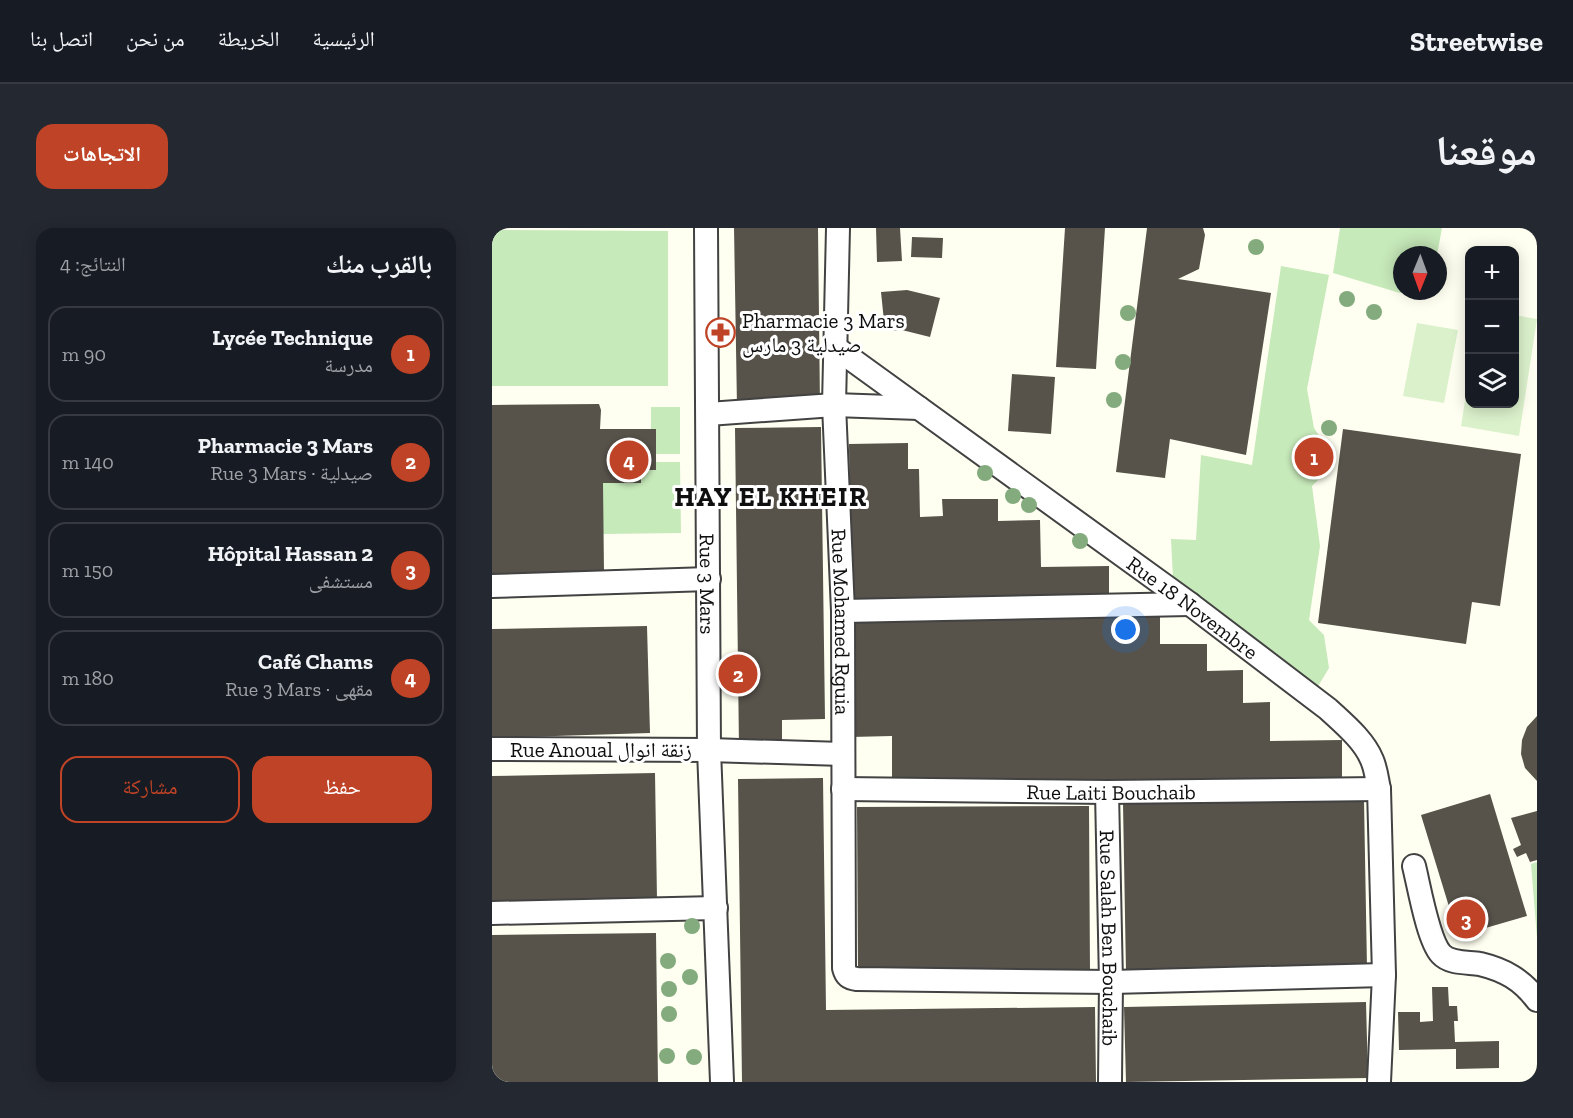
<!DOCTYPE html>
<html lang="ar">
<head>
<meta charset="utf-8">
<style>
  :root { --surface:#171b24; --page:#242831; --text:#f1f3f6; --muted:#9ea1a6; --line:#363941; --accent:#bf4326 }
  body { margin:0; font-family:"Zilla Slab","Noto Naskh Arabic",serif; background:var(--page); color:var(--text); direction:rtl }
  .controls { position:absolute; right:18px; top:18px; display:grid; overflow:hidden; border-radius:12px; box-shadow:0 3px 15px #0003 }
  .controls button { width:54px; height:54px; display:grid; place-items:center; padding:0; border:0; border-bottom:2px solid var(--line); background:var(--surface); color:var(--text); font:30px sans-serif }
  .compass { position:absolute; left:901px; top:18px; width:54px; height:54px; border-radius:50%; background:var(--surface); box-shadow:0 3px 15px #0003; rotate:181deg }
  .you { position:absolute; left:634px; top:402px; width:21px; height:21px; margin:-15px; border:4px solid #fff; border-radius:50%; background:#1a73e8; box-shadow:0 0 0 9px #1a73e833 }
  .badge { display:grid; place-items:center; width:39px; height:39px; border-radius:50%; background:var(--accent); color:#fff; font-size:20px; font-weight:700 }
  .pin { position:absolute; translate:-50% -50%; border:3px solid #fff; box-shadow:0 2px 6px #0006 }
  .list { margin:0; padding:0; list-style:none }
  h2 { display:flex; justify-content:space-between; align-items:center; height:78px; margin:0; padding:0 24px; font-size:26px }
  h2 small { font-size:20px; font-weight:400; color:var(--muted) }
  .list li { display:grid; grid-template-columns:39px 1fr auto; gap:18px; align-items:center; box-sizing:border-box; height:96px; margin:0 12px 12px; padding:0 12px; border:2px solid var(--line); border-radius:18px }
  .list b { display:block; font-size:22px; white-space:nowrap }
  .list p { margin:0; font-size:20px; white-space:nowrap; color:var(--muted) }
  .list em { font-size:20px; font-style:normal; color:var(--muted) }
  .actions { display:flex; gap:12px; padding:18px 24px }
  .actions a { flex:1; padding:14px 0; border:2px solid var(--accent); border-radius:18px; text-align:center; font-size:21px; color:var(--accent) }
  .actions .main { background:var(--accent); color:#fff }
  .icon { flex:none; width:33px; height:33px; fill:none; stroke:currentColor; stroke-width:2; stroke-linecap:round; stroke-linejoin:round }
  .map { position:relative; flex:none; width:1045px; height:854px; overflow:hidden; direction:ltr; border-radius:18px }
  header { display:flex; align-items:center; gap:36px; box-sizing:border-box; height:84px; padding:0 30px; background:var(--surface); border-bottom:2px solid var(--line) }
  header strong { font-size:28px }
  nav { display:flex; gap:33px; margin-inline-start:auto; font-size:21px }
  .intro { display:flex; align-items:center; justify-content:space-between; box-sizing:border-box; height:144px; padding:0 36px }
  h1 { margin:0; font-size:42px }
  .button { padding:15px 27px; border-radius:18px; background:var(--accent); color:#fff; font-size:21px; font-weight:700 }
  main { display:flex; gap:36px; padding:0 36px }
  aside { flex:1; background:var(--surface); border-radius:18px; box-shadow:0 3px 15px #0003 }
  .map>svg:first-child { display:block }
  .green { fill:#c7eaba }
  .pitch { fill:#dbf1cc }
  .building { fill:#57534b }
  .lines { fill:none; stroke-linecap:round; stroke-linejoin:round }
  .minor-casing { stroke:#424242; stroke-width:26 }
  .minor { stroke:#fff; stroke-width:22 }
  .tree { fill:#83ab7e }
  .labels { text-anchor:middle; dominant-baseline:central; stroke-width:6; stroke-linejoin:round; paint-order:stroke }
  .poi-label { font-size:21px; fill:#0f0f0f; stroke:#fff; text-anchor:start }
  .street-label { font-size:21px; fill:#0f0f0f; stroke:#fff }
  .district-label { font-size:27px; font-weight:bold; letter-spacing:1.5px; fill:#0f0f0f; stroke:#fff }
</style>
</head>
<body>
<header>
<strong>Streetwise</strong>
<nav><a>الرئيسية</a><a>الخريطة</a><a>من نحن</a><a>اتصل بنا</a></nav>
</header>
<div class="intro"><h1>موقعنا</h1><a class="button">الاتجاهات</a></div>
<main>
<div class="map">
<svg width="1045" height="854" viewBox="0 0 1045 854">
  <rect width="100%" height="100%" fill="#fefff0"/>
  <path class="green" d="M848,0H950L945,27H910V63H915L908,65L841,45Z
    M0,2L176,3V158H0Z
    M789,38L837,47L815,161L822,200L833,217L834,244L820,258L828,318L817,392L832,407L837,440L825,460L681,350L679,311L704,312L709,227L760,237Z
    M159,179H188V226H164V201H159Z
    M164,234H188L189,305L111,306V255H149V242H164Z
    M1045,634V710L1039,636Z"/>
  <path class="pitch" d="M1023,87L1045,91L1027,208L969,198L977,148L978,176H1023Z
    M925,95L966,102L952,175L911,168Z"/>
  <path class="building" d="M242,0H326L328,178L245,179Z
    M384,0H408L410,33L385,34Z
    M573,0H613L604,141L564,139Z
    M655,0H711L713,7L707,41L686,51L779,65L754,227L678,211L673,250L624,244Z
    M420,9L451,10L450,30L419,29Z
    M415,62L448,70L438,109L410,102L393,103L389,64Z
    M520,146L563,149L559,206L516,203Z
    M107,176L109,182L108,201H164V242H149V255H111L112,345L0,346V177Z
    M329,199L333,491L290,492V519L247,520L243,200Z
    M851,201L1029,226L1008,378L980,374L974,416L826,395Z
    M416,215V241H427L428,289L451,288L450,271H506V293L548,292L549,339L617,338V375L359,378L357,216Z
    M668,387V416H715V443L751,442V475L778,474V513L850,512V551L400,555V508L359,509L357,390Z
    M155,398L158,505L0,510V401Z
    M1045,488V553L1033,540L1029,526L1030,512L1035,499Z
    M163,545L165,672L0,675V548Z
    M331,550L334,782L603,779L604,854H250L246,551Z
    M998,566L1035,688L966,708L929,587Z
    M872,572L875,740L634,744L631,576Z
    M597,578L598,746L366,747L365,579Z
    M1045,583V632L1038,634L1034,625L1025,629L1021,621L1029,617L1019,590Z
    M164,705L166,854H0V707Z
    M940,759H956L957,778H965L966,793H962L963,814L1007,813V840L964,841V821L907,822L906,784H928V794L941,793Z
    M874,774L876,850L634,854L632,779Z"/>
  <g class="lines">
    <defs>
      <g id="minor">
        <path id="s1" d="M214,0L217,522L230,854"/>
        <path id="s2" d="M346,0L342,177L351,383L352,740C354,748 357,750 365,751L619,754L892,747"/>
        <path id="s3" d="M344,120L698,376L836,481C851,495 872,512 880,532C884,541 885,552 887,561L892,747L887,854"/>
        <path d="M216,186L342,177L427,180"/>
        <path d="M0,358L217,351"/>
        <path d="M351,383L698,376"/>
        <path d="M0,521L217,522L351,526"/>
        <path id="s4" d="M351,561L615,564L887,561"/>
        <path id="s5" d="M615,564L619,754L618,854"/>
        <path d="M922,638C927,658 936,712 949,726C958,736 976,734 988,736C1013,742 1030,752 1045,772"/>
        <path d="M0,685L224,680"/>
      </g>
    </defs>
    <use href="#minor" class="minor-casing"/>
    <use href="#minor" class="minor"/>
  </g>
  <g class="tree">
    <circle cx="764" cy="19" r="8"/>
    <circle cx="855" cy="71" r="8"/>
    <circle cx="882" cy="84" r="8"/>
    <circle cx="636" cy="85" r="8"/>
    <circle cx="631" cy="134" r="8"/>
    <circle cx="622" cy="172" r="8"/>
    <circle cx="837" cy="200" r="8"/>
    <circle cx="493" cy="245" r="8"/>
    <circle cx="521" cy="268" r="8"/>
    <circle cx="537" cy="277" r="8"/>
    <circle cx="588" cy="313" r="8"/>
    <circle cx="200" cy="698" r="8"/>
    <circle cx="176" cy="733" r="8"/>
    <circle cx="198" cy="749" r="8"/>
    <circle cx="177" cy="761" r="8"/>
    <circle cx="177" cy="786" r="8"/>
    <circle cx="175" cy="828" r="8"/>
    <circle cx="202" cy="829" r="8"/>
  </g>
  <defs>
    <symbol id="pharmacy-ring" viewBox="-11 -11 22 22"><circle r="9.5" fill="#fff" stroke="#bf4326" stroke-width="1.5"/><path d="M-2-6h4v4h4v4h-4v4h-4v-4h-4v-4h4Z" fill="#bf4326"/></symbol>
  </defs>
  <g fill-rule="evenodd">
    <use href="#pharmacy-ring" x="212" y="88" width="33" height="33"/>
  </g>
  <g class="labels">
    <g class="poi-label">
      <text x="250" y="92">Pharmacie 3 Mars<tspan x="250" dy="24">صيدلية 3 مارس</tspan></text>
    </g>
    <g class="street-label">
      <text stroke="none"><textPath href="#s1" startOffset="356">Rue 3 Mars</textPath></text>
      <text stroke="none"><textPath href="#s3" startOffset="441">Rue 18 Novembre</textPath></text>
      <text stroke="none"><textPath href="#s2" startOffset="394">Rue Mohamed Rguia</textPath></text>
      <text x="109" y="521">Rue Anoual زنقة انوال</text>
      <text stroke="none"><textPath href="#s4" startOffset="268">Rue Laiti Bouchaib</textPath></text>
      <text stroke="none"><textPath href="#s5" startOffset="146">Rue Salah Ben Bouchaib</textPath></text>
    </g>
    <g class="district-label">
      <text x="279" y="269">HAY EL KHEIR</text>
    </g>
  </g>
</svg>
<div class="controls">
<button>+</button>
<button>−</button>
<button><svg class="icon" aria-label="layers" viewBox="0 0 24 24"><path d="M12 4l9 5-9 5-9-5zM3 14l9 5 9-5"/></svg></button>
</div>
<svg class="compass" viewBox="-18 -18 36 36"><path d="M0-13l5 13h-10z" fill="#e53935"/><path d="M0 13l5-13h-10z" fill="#9ea1a6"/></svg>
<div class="you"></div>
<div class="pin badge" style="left:822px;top:229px">1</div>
<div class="pin badge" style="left:246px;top:446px">2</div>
<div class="pin badge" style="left:974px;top:691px">3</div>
<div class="pin badge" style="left:137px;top:232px">4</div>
</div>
<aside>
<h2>بالقرب منك<small>النتائج: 4</small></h2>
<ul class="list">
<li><span class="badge">1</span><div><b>Lycée Technique</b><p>مدرسة</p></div><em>90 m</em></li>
<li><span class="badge">2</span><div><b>Pharmacie 3 Mars</b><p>صيدلية · Rue 3 Mars</p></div><em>140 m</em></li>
<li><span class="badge">3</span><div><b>Hôpital Hassan 2</b><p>مستشفى</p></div><em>150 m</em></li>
<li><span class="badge">4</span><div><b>Café Chams</b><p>مقهى · Rue 3 Mars</p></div><em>180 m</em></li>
</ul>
<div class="actions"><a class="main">حفظ</a><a>مشاركة</a></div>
</aside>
</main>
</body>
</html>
